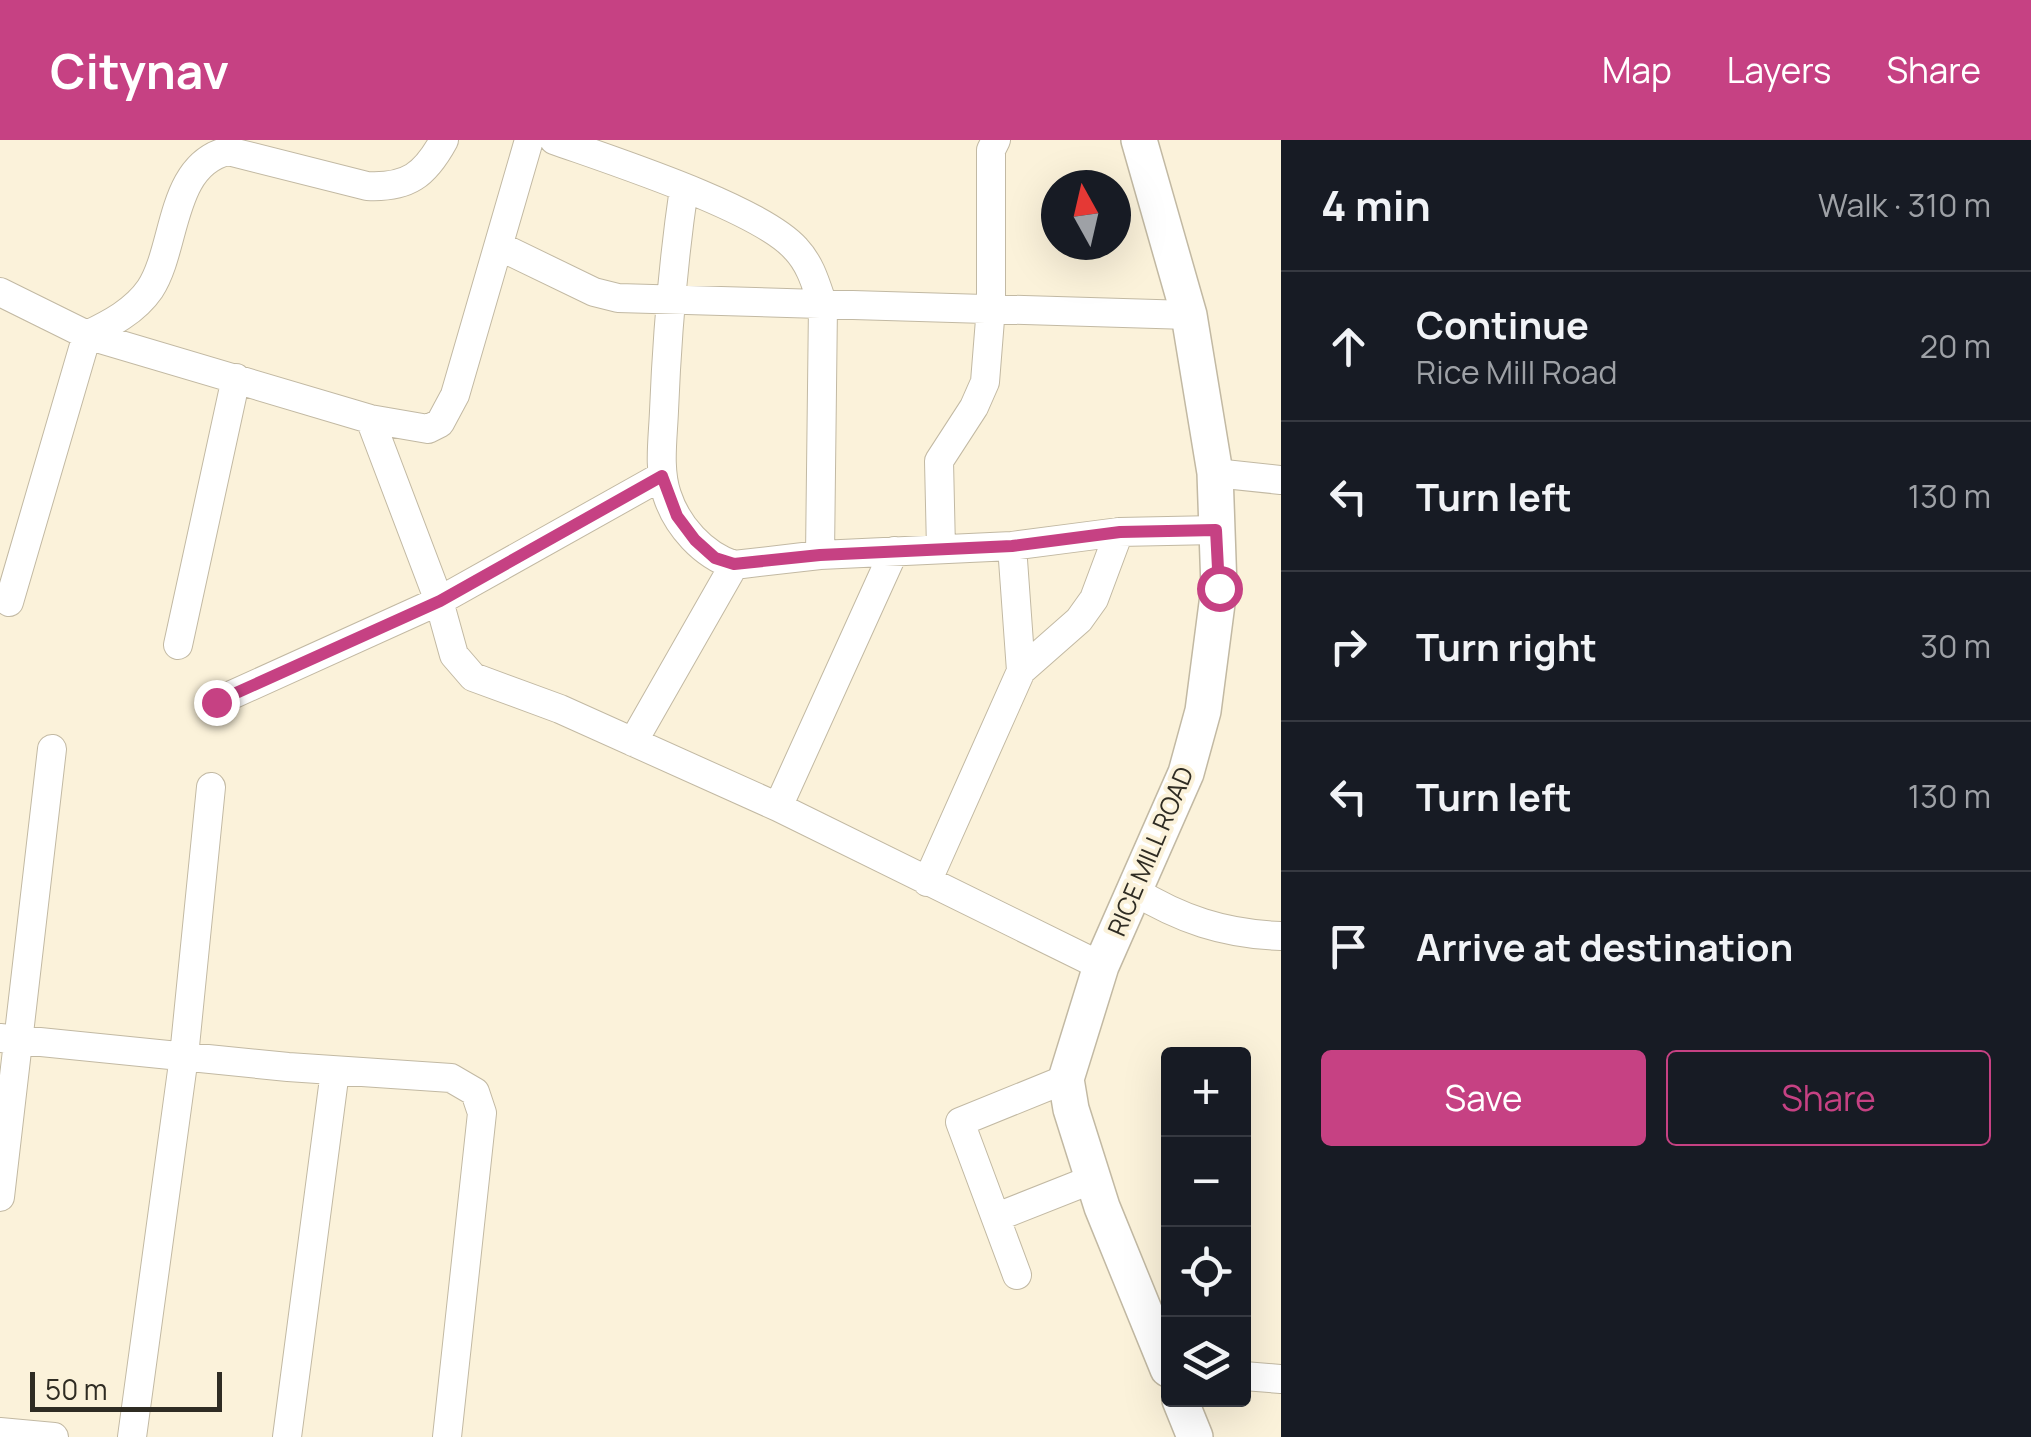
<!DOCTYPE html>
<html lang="en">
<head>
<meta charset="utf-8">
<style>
  :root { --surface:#171b24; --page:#242831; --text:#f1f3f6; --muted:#9ea1a6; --line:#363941; --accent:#c64183 }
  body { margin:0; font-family:Manrope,sans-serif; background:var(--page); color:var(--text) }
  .controls { position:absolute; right:30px; bottom:30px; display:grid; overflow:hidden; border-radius:10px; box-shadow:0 10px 40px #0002 }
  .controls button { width:90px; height:90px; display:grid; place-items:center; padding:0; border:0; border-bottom:2px solid var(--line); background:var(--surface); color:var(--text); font:50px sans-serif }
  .compass { position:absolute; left:1041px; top:30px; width:90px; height:90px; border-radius:50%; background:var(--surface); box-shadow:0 10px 40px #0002; rotate:352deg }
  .scale { position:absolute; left:30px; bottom:25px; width:192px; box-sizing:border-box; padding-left:10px; border:5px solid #2f2c23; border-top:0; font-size:28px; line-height:35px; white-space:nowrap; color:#2f2c23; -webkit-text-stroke:8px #fbf2da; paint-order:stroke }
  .stop { position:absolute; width:30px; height:30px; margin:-22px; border:8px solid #c64183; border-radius:50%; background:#fff }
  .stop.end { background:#c64183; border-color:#fff; box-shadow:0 2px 10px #0008 }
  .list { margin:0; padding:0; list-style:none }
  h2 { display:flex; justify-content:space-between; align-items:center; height:130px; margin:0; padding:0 40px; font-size:42px }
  h2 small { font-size:32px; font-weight:400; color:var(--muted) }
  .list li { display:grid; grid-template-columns:65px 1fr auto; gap:30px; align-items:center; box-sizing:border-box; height:150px; padding:0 40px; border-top:2px solid var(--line) }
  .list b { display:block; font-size:38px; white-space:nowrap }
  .list p { margin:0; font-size:32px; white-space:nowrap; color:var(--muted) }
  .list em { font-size:32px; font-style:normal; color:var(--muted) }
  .actions { display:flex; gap:20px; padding:30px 40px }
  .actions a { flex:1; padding:22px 0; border:2px solid var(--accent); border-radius:10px; text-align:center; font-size:35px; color:var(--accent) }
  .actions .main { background:var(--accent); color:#fff }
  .icon { flex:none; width:55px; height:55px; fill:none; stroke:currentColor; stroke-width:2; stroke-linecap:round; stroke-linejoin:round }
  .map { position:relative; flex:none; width:1281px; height:1297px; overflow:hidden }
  header { display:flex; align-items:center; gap:60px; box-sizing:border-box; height:140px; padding:0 50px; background:var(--accent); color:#fff }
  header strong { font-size:48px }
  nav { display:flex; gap:55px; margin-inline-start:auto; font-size:35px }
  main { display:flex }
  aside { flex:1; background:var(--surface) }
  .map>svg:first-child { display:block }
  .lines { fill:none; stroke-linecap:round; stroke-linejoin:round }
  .minor-casing { stroke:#c2b9a3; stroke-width:30 }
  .major-casing { stroke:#c2b9a3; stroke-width:38 }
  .minor { stroke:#fff; stroke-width:28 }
  .major { stroke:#fff; stroke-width:35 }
  .route { stroke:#c64183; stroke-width:12 }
  .labels { text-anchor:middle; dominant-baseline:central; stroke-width:8; stroke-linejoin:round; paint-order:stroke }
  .street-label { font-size:25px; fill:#2f2c23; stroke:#fbf2da }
</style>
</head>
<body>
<header>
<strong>Citynav</strong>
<nav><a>Map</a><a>Layers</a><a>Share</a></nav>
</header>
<main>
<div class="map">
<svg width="1281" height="1297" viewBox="0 0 1281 1297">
  <rect width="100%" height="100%" fill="#fbf2da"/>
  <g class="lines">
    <defs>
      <path id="minor" d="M554,0C610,20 760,68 796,109C811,125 816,145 823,165L820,415
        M684,48C673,123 667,196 664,271C663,298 658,329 667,355C677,386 703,415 734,425
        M501,107L594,152L618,158L1189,175
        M0,152L87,195L370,279L428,289L440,283L455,255L529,0
        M370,279L439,461L454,515L473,537L560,569L778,667L1101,826
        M1215,333L1281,340
        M941,409L939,321L974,267L985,242L991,167V10L996,0
        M9,462L87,195C110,184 135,171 150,149C177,108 169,25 228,11L367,46C408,48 425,35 444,0
        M178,505L236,238
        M1021,531L1079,480L1094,459L1119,392
        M216,562L439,461L662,336
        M633,602L734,425L820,415L1012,406L1119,392L1216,390
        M778,667L894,411
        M927,742L1021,531L1012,406
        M1133,750C1180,779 1224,794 1281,796
        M0,898L288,927L451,938L475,952L482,973L447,1297
        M0,1057L52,609
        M997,1077L1093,1039
        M1017,1135L960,982L1066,939
        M1244,1236L1281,1239
        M0,1292L54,1297
        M132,1297L184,916L211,647
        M287,1297L335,931"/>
      <path id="major" d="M1139,0L1189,175L1215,333L1219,448L1203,571L1186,633L1101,826L1066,939L1071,969L1102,1067L1168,1229
        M1180,1260L1195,1297"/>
    </defs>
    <use href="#minor" class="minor-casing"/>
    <use href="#major" class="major-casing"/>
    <use href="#minor" class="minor"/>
    <use href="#major" class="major"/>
  </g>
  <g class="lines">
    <path class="route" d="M216,562L440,461L662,336L677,376L695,400L715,418L734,424L820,415L1012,406L1120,392L1216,390L1219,448"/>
  </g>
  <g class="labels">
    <g class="street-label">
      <text transform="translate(1150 711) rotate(-67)">RICE MILL ROAD</text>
    </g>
  </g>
</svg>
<div class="controls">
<button>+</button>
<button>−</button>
<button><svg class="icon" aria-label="locate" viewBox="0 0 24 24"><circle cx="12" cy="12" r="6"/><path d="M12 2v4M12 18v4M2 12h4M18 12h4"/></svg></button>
<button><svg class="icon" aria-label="layers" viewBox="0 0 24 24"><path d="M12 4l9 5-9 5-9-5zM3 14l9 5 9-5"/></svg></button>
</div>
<svg class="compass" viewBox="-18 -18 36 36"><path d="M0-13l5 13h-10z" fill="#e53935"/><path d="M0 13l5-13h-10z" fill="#9ea1a6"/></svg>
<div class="scale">50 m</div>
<div class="stop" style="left:1219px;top:448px"></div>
<div class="stop end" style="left:216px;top:562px"></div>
</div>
<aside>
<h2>4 min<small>Walk · 310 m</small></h2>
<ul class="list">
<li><svg class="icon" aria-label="ahead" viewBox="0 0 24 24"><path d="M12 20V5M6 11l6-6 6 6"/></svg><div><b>Continue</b><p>Rice Mill Road</p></div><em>20 m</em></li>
<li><svg class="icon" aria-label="left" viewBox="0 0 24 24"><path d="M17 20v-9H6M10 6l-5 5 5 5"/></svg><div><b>Turn left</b></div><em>130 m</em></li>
<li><svg class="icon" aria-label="right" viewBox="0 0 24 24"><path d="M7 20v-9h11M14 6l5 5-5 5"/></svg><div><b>Turn right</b></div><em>30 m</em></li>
<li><svg class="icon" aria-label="left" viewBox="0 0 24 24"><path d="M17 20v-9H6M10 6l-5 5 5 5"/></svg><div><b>Turn left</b></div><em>130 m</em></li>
<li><svg class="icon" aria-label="arrive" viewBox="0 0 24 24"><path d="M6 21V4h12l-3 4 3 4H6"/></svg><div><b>Arrive at destination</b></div></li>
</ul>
<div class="actions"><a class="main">Save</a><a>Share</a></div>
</aside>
</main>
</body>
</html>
